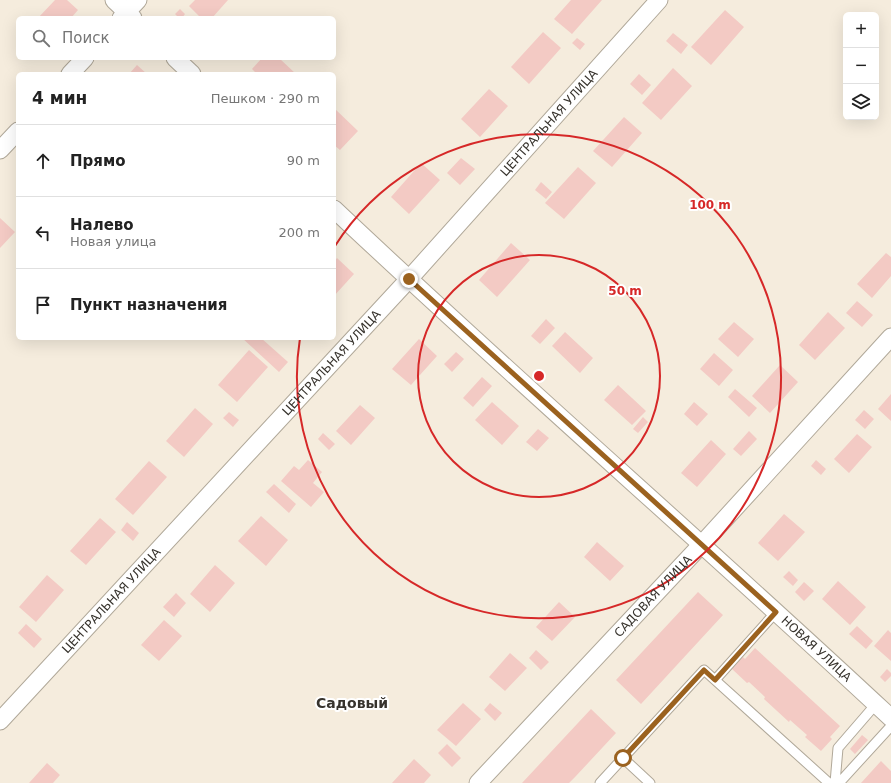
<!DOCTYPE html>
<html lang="ru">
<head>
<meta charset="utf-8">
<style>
  :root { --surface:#fff; --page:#f6f6f6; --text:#222; --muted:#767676; --line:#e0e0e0 }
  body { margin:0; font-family:"DejaVu Sans",sans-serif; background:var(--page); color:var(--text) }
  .controls { position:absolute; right:12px; top:12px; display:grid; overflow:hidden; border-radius:6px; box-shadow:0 4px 16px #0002 }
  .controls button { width:36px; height:36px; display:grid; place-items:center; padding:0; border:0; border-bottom:1px solid var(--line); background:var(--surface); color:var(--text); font:20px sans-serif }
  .stop { position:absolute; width:12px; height:12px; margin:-9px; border:3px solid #9b621f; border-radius:50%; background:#fff }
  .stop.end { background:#9b621f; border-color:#fff; box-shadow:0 1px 4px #0008 }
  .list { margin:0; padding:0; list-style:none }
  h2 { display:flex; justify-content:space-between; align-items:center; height:52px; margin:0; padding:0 16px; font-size:17px }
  h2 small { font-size:13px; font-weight:400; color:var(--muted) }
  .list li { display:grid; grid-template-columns:26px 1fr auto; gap:12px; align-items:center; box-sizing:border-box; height:72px; padding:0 16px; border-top:1px solid var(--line) }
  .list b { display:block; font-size:15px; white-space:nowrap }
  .list p { margin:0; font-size:13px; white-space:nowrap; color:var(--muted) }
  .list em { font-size:13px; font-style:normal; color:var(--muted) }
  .icon { flex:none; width:22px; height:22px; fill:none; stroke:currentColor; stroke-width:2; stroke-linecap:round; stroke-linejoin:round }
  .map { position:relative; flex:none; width:891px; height:783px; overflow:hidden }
  .search { position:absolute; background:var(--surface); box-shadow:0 4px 16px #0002; left:16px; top:16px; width:320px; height:44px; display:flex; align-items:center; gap:10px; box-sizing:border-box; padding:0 14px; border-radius:6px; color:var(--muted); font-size:15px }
  .panel { position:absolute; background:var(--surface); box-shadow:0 4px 16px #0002; left:16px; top:72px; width:320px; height:268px; border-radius:6px }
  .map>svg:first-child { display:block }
  .building { fill:#f3cac4 }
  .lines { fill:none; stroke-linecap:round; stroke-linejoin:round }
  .service-casing { stroke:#b0a899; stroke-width:11 }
  .minor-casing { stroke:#b0a899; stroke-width:19 }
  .service { stroke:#fff; stroke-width:9 }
  .minor { stroke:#fff; stroke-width:17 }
  .route { stroke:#9b621f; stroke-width:5 }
  .ring { fill:none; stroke:#d62828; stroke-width:2 }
  .labels { text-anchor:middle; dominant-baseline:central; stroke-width:4; stroke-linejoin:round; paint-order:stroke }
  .street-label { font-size:12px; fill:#37332d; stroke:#fff }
  .quarter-label { font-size:14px; font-weight:bold; fill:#37332d; stroke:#fff }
  .centre { fill:#d62828; stroke:#fff; stroke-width:2 }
  .ring-label { font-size:12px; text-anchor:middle; font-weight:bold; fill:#d62828; stroke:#fff; stroke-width:4; stroke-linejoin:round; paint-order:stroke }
</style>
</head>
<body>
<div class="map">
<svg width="891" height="783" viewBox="0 0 891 783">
  <rect width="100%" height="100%" fill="#f5ecdd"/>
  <path class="building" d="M55,0H67L78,10L71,18H38Z
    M195,0H228L212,18H201L189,6Z
    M571,0H602L572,34L554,19Z
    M180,9L185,14L182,18H179L175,14Z
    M725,10L744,27L711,65L691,47Z
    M543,32L561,48L529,84L511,67Z
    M673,33L688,45L681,54L666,41Z
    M577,38L585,44L580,50L572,43Z
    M262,58H279L296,74H257L252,69Z
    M137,65L147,74H129Z
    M673,68L692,86L661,120L642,103Z
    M639,74L651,85L642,95L630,84Z
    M489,89L508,106L480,137L461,119Z
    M334,108L358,131L340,150L334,145Z
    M624,117L642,133L612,167L593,151Z
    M461,158L475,169L460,185L447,173Z
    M421,163L440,180L409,214L391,197Z
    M578,167L596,183L564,219L545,203Z
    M541,182L552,192L546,199L535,190Z
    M0,218L15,232L0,248Z
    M511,243L530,260L497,297L479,280Z
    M886,253L891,257V276L872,298L857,284Z
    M337,258L354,274L334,296V262Z
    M857,301L873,315L862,327L846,313Z
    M828,312L845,328L815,360L799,345Z
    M546,319L555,328L540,344L531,336Z
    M734,322L754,339L738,357L718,339Z
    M565,332L593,358L580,373L552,346Z
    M242,338H261L288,362L279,372Z
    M419,339L437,356L411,385L392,369Z
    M249,350L268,367L237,402L218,385Z
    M456,352L464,359L452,372L444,364Z
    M714,353L733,370L719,386L700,369Z
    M780,365L798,382L770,413L752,396Z
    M482,377L492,386L473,407L463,398Z
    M618,385L646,411L632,425L604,400Z
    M735,389L757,408L749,417L728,397Z
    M891,394V421L878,409Z
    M492,402L519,426L502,445L475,420Z
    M694,402L708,414L697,426L684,414Z
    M360,405L375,418L351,445L336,431Z
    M195,408L213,424L184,457L166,441Z
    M864,410L874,419L865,429L855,420Z
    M229,412L239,420L233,427L223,418Z
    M643,417L648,422L638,433L633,429Z
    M538,429L549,438L537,451L526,442Z
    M749,431L757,439L741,456L733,449Z
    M323,433L335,444L329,450L318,439Z
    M857,434L872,447L849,473L834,459Z
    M711,440L726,454L697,487L681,473Z
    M308,460L322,472L313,483L324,492L311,507L281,481L294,466L299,470Z
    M816,460L826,469L821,475L811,466Z
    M149,461L167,477L133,515L115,499Z
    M274,484L296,504L289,513L266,492Z
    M784,514L805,532L778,561L758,543Z
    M261,516L288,540L266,566L238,541Z
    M100,518L116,532L86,565L70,551Z
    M127,522L139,533L133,541L121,530Z
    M597,542L624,566L610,581L584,557Z
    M215,565L235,583L210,612L190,594Z
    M789,571L798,580L793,586L783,577Z
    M47,575L64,590L36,622L19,607Z
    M838,581L866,607L850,625L822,599Z
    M804,582L814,591L804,601L795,592Z
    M698,592L723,615L641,704L616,680Z
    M176,593L186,603L174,617L163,607Z
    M559,602L575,617L552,641L536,627Z
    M164,620L182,636L159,661L141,645Z
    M26,624L42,639L34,648L18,633Z
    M857,626L873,641L866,649L849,634Z
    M888,630L891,633V661L874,646Z
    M755,648L840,726L830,737L832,739L821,751L805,737L807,735L790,720L789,722L764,699L765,697L749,682L747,683L732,669L743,657L745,659Z
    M536,650L549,662L541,670L529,658Z
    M510,653L527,668L505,691L489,677Z
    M887,669L891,673V676L885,682L880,677Z
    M463,703L481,719L456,746L437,730Z
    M490,703L502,713L495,721L484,710Z
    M591,709L616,733L576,776L569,783H522Z
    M862,735L868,740L855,754L850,749Z
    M447,744L461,758L452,767L438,753Z
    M414,759L431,775L424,783H392Z
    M881,761L891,771V783H861Z
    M47,763L60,775L53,783H29Z"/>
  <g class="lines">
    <defs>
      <path id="service" d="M715,680L829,783
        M623,758L650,783
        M600,783L704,670L715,680L776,612
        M835,783L838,748L876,704
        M839,783L891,726"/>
      <g id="minor">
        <path d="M114,0L133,18"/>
        <path d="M121,18L138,0"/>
        <path d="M175,58L192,74"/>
        <path d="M70,74L85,58"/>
        <path d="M0,150L18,131"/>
        <path id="s1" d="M334,209C517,382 707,546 891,718"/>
        <path id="s2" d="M0,721L409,279L659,0"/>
        <path id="s3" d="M478,783L702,544L891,337"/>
      </g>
    </defs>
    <use href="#service" class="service-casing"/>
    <use href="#minor" class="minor-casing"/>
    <use href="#service" class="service"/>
    <use href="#minor" class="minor"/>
  </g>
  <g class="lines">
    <path class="route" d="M409,279L776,612L715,680L704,670L623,758"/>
  </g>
  <g class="ring">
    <circle cx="539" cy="376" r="121"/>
    <path d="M335 246A242 242 0 1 1 300 338"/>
  </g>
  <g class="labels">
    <g class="street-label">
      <text stroke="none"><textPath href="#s2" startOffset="812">ЦЕНТРАЛЬНАЯ УЛИЦА</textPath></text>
      <text stroke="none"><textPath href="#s2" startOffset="488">ЦЕНТРАЛЬНАЯ УЛИЦА</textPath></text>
      <text stroke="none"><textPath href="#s3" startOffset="256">САДОВАЯ УЛИЦА</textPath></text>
      <text stroke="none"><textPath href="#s2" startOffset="164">ЦЕНТРАЛЬНАЯ УЛИЦА</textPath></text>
      <text stroke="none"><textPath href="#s1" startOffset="653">НОВАЯ УЛИЦА</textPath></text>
    </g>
    <g class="quarter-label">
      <text x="352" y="703">Садовый</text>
    </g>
  </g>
  <circle cx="539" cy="376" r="6" class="centre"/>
  <g class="ring-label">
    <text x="710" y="209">100 m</text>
    <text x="625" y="295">50 m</text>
  </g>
</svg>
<div class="controls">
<button>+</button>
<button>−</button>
<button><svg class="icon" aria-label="layers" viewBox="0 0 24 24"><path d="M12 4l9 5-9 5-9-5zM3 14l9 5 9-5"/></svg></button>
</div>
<div class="stop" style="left:623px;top:758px"></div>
<div class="stop end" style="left:409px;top:279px"></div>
<div class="search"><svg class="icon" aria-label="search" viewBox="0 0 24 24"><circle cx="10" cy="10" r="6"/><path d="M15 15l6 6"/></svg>Поиск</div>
<section class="panel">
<h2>4 мин<small>Пешком · 290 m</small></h2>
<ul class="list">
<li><svg class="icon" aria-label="ahead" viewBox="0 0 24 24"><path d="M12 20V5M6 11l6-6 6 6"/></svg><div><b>Прямо</b></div><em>90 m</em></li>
<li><svg class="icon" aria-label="left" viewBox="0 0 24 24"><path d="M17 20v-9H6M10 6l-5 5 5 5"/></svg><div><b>Налево</b><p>Новая улица</p></div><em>200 m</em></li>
<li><svg class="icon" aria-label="arrive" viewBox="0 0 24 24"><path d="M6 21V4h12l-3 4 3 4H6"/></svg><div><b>Пункт назначения</b></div></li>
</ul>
</section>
</div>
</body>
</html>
